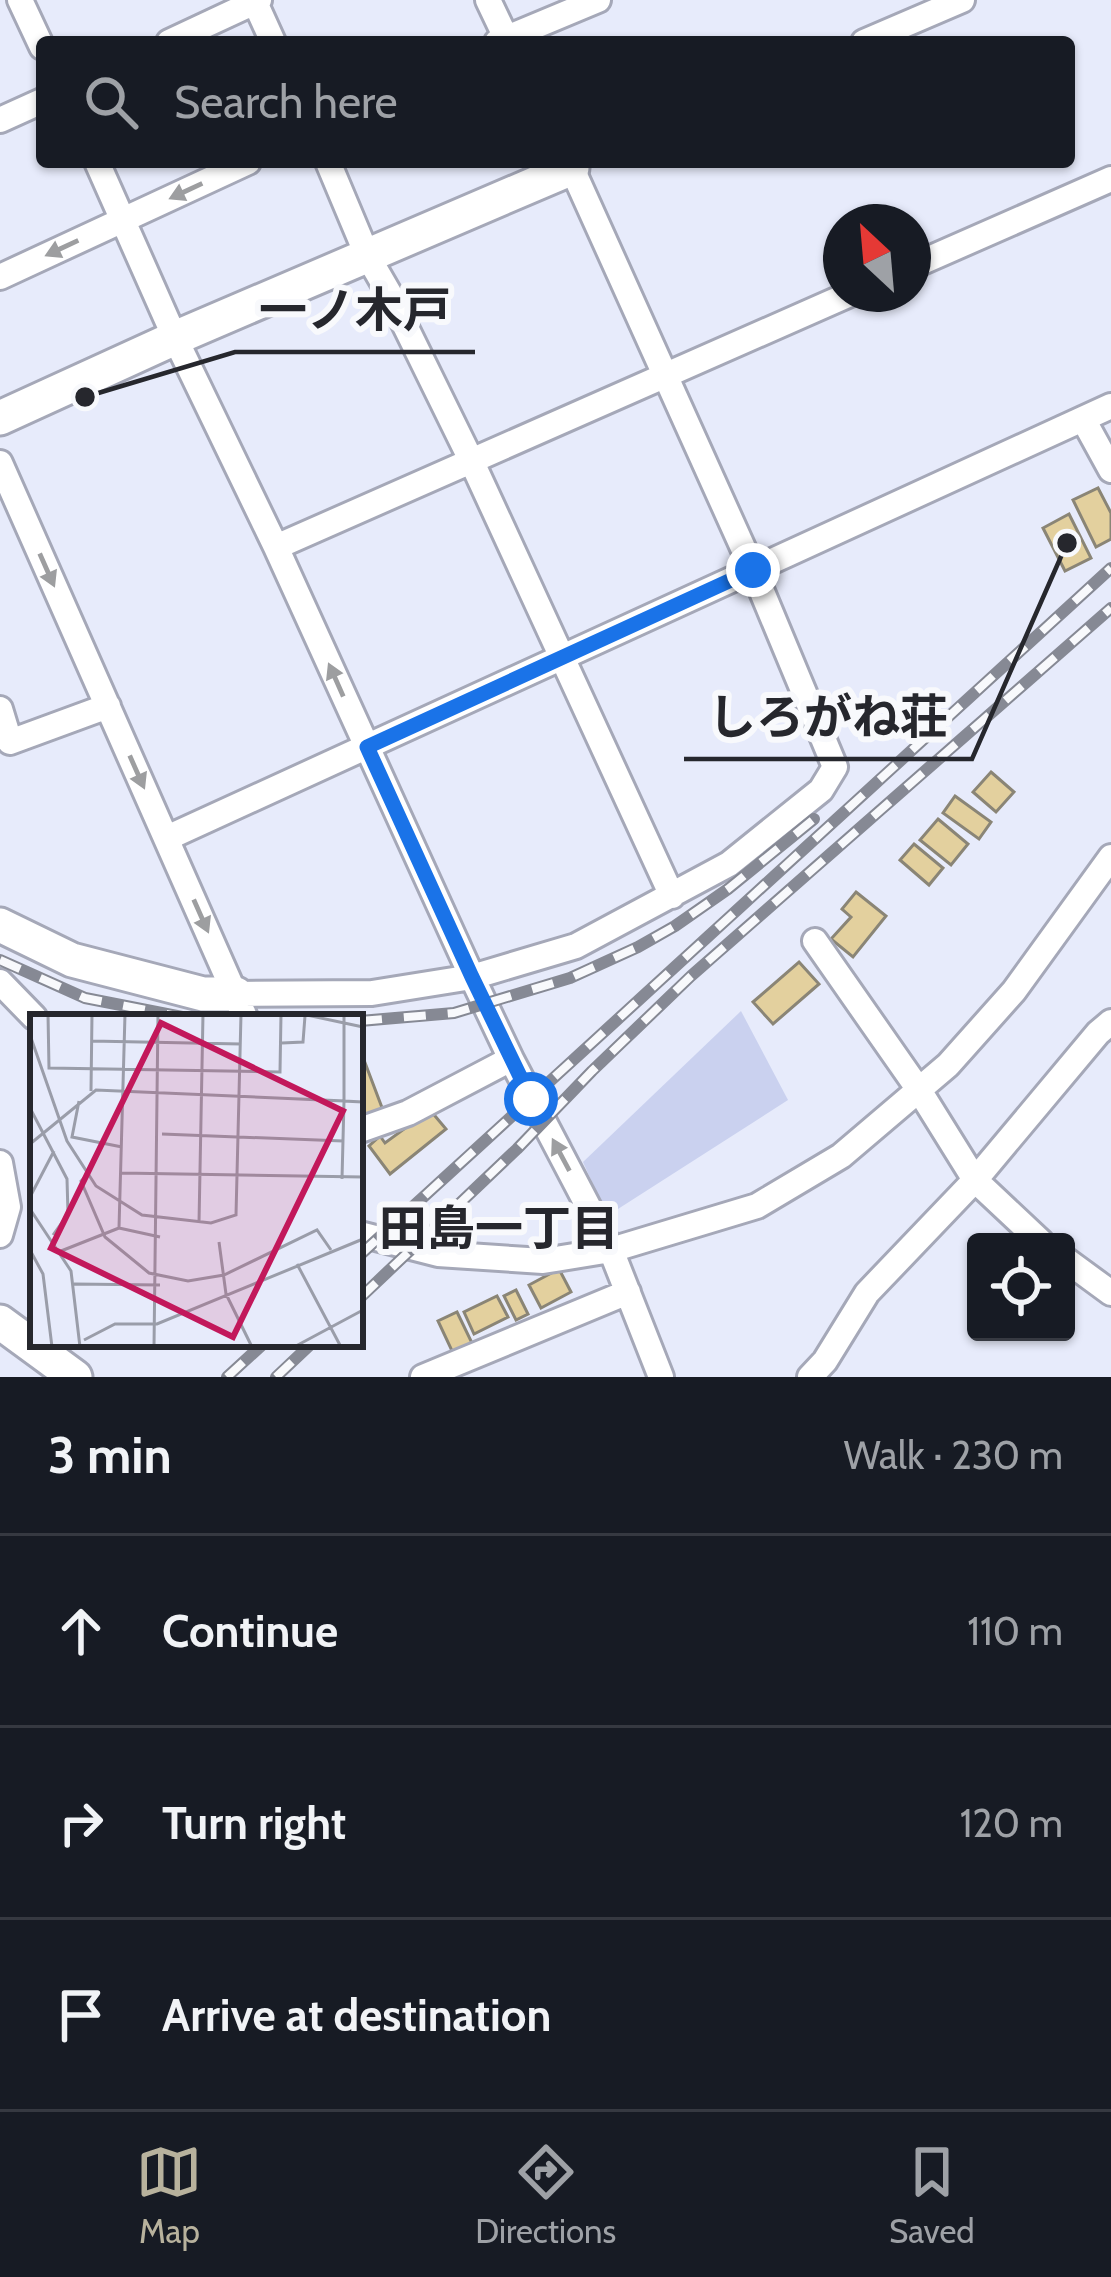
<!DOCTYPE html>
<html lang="en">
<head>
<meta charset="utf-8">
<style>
  :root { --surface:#171b24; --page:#20242c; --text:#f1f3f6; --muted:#9ea1a6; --line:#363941; --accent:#b8b29d }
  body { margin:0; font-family:Cabin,"Noto Sans JP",sans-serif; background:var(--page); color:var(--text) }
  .controls { position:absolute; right:36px; bottom:36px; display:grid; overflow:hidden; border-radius:12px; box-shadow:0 3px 9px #0004 }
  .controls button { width:108px; height:108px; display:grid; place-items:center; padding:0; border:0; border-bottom:3px solid var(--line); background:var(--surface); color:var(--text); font:60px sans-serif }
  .compass { position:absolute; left:823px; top:204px; width:108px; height:108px; border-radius:50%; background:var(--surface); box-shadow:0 3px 9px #0004; rotate:334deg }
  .stop { position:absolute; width:36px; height:36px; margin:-27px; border:9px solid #1a73e8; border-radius:50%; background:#fff }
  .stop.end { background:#1a73e8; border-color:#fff; box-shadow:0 3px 12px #0008 }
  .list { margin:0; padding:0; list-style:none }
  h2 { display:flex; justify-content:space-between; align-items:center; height:156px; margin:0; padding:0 48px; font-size:51px }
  h2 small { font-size:39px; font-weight:400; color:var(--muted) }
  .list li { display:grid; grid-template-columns:78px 1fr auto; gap:36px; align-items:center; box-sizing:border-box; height:192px; padding:0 48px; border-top:3px solid var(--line) }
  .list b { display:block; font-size:45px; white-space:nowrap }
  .list em { font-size:39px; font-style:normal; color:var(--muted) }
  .icon { flex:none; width:66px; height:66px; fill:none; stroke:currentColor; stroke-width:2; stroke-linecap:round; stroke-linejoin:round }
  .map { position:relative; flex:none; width:1111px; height:1377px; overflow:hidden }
  .search { position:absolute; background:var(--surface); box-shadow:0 3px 9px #0004; left:36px; right:36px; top:36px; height:132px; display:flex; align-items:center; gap:30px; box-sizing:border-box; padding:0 42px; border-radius:12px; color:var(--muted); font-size:45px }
  .sheet { height:732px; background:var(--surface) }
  nav { display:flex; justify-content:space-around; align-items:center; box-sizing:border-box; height:168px; border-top:3px solid var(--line); background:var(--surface); font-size:33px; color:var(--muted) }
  nav a { display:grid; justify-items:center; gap:6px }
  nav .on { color:var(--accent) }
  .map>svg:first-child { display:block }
  .green { fill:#cad1ef }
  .building { fill:#e3d09e; stroke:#8a8576; stroke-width:3 }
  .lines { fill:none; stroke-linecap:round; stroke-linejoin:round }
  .street-casing { stroke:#a5a8b8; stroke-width:30 }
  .secondary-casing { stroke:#a5a8b8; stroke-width:39 }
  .street { stroke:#fff; stroke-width:24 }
  .secondary { stroke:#fff; stroke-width:33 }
  .rail-casing { stroke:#868994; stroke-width:12 }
  .rail { stroke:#f8f9fc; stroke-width:8; stroke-dasharray:22; stroke-linecap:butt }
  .oneway { fill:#9d9ea0 }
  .route { stroke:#1a73e8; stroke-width:15 }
  .labels { text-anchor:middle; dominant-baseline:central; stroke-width:12; stroke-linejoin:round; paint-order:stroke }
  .neighbourhood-label { font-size:48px; font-weight:bold; fill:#26272d; stroke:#f8f9fc }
  .inset-road { fill:none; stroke:#9a9da9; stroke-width:3 }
  .view { fill:#c2185b; fill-opacity:0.15; stroke:#c2185b; stroke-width:6 }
  .inset-edge { fill:none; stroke:#26272d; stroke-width:6 }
  .leader { fill:none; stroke:#26272d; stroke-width:4.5 }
  .callout-dot { fill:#26272d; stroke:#f8f9fc; stroke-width:4.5 }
  .callout-label { font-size:48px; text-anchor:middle; font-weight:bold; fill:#26272d; stroke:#f8f9fc; stroke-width:12; stroke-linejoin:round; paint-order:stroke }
</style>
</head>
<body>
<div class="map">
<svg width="1111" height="1377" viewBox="0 0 1111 1377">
  <rect width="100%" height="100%" fill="#e7ebfb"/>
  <path class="green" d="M741,1011L788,1100L607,1216L583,1162Z"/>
  <path class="building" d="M1098,488L1111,513V539L1096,547L1073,500Z
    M1069,514L1091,558L1065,571L1043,528Z
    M991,772L1014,792L996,812L973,792Z
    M955,796L991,822L979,839L943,813Z
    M938,819L968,844L951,865L920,840Z
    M914,844L943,868L929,885L900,860Z
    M856,892L886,916L853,957L831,939L851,917L842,909Z
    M799,962L819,984L773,1024L753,1002Z
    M364,1060L384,1113L362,1122L360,1062Z
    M430,1110L446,1129L390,1174L369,1146L380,1136L385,1143Z
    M559,1269L571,1292L541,1308L529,1285Z
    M516,1290L528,1314L516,1320L504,1296Z
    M497,1296L508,1317L474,1334L464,1312Z
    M457,1312L472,1343L453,1353L438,1321Z"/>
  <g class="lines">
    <defs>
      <path id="street" d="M20,0L42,47
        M254,0L273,42
        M488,0L508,42
        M169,42L259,0
        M497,42L598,0
        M864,42L962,0
        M0,120L42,101
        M97,162L175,338L276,547L472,977L511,1059L611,1250L661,1377
        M328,162L367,255L389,293L471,460L672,896
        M913,266L1111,179
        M0,277L248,162
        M1083,419L1111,470
        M0,463L245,1017
        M276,547L850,294
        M0,709L10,742L108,706
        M167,838L1111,406
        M815,941L919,1090L975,1180L1041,1242
        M0,982L34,1017
        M236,994L372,993L472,977L576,946L729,864L821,790L835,767L753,570L569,162
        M360,1130L408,1113L511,1059
        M0,1163L8,1207L0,1235
        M360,1234L438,1254L543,1261L611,1250L757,1206L841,1156L948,1065L1014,991L1111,857
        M1066,1260L1111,1293
        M423,1377L628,1292
        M810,1377L825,1361L867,1293L975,1180L1098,1033L1111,1022"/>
      <path id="secondary" d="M0,418L175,338L572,168
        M0,925L72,960L203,994H236
        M0,1322L75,1377"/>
    </defs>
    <use href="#street" class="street-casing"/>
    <use href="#secondary" class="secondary-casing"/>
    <use href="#street" class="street"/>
    <use href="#secondary" class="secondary"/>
    <defs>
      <path id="rail" d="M0,960L85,998L182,1017
        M360,1021L454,1013L570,978L638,947L675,926L728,889L814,819
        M360,1255L1111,568
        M360,1298L517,1149L592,1071L691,976L1111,608
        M227,1377L263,1344
        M276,1377L311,1344"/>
    </defs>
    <use href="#rail" class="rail-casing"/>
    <use href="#rail" class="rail"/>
  </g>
  <defs><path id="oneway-solid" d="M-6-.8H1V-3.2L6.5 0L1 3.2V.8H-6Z" transform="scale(3)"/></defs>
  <g class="oneway">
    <use href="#oneway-solid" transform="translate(186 191) rotate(155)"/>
    <use href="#oneway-solid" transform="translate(62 248) rotate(155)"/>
    <use href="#oneway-solid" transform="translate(47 570) rotate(66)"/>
    <use href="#oneway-solid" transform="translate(336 680) rotate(-114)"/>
    <use href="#oneway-solid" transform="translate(137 772) rotate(66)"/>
    <use href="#oneway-solid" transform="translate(201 916) rotate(66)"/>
    <use href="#oneway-solid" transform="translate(561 1155) rotate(-118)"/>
  </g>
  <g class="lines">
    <path class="route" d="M531,1099L472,977L367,747L753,570"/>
  </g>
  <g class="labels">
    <g class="neighbourhood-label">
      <text x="499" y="1228">田島一丁目</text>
    </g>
  </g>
  <g transform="translate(30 1014)">
    <rect width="333" height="333" fill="#e7ebfb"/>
    <path class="inset-road" d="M18,0L19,54L250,58L251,0M272,0L333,13M314,0V87L333,88M0,21L37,127L66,172L112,201L181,209L206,201L211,0M61,27L211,30M252,29L273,28L275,2M61,77L62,0M49,87L42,123L92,133M0,94L37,165L38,200L23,221M132,120L313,127M0,130L66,76L314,87L312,165M91,159L333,163M57,161L51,167L75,223L119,259L158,267L194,261L287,216L301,236M0,183L24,137M0,195L41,257L50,333M169,209L173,0M89,214L95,0M89,214L130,223M189,228L196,280L222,333M0,236L13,260L22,333M31,237L89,214M267,250L311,333M44,270L130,271M54,326L85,310H127L333,225M124,333L128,0M264,333L333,296"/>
    <path class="view" d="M131,9L313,97L203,323L21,234Z"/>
    <rect width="333" height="333" class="inset-edge"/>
  </g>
  <path class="leader" d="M85 397L235 352H475M1067 543L972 759H684"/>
  <g class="callout-dot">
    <circle cx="85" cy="397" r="12"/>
    <circle cx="1067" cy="543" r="12"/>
  </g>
  <g class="callout-label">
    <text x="355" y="327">一ノ木戸</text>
    <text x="828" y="734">しろがね荘</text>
  </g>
</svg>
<div class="controls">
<button><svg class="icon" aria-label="locate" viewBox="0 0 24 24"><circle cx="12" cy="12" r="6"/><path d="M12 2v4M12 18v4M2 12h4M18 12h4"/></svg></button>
</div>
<svg class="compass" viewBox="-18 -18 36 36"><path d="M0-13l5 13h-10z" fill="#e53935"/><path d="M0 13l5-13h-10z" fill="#9ea1a6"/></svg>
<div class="stop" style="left:531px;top:1099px"></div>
<div class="stop end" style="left:753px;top:570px"></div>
<div class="search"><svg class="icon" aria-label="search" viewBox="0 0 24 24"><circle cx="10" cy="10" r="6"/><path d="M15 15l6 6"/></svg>Search here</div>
</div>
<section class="sheet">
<h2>3 min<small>Walk · 230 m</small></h2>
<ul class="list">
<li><svg class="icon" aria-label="ahead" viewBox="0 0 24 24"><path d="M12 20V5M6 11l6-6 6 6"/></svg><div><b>Continue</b></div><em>110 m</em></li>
<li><svg class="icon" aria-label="right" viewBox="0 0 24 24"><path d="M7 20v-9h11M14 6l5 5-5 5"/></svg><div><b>Turn right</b></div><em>120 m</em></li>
<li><svg class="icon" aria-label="arrive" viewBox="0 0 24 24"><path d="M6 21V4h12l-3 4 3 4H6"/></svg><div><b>Arrive at destination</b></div></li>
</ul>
</section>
<nav>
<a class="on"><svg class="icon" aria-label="map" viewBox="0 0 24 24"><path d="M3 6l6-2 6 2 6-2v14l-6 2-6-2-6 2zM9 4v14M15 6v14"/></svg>Map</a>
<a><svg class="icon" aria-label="directions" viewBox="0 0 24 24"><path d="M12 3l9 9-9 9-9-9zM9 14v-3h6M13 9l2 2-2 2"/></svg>Directions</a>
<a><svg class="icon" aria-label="saved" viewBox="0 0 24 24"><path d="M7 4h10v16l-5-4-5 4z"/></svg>Saved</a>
</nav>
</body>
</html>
